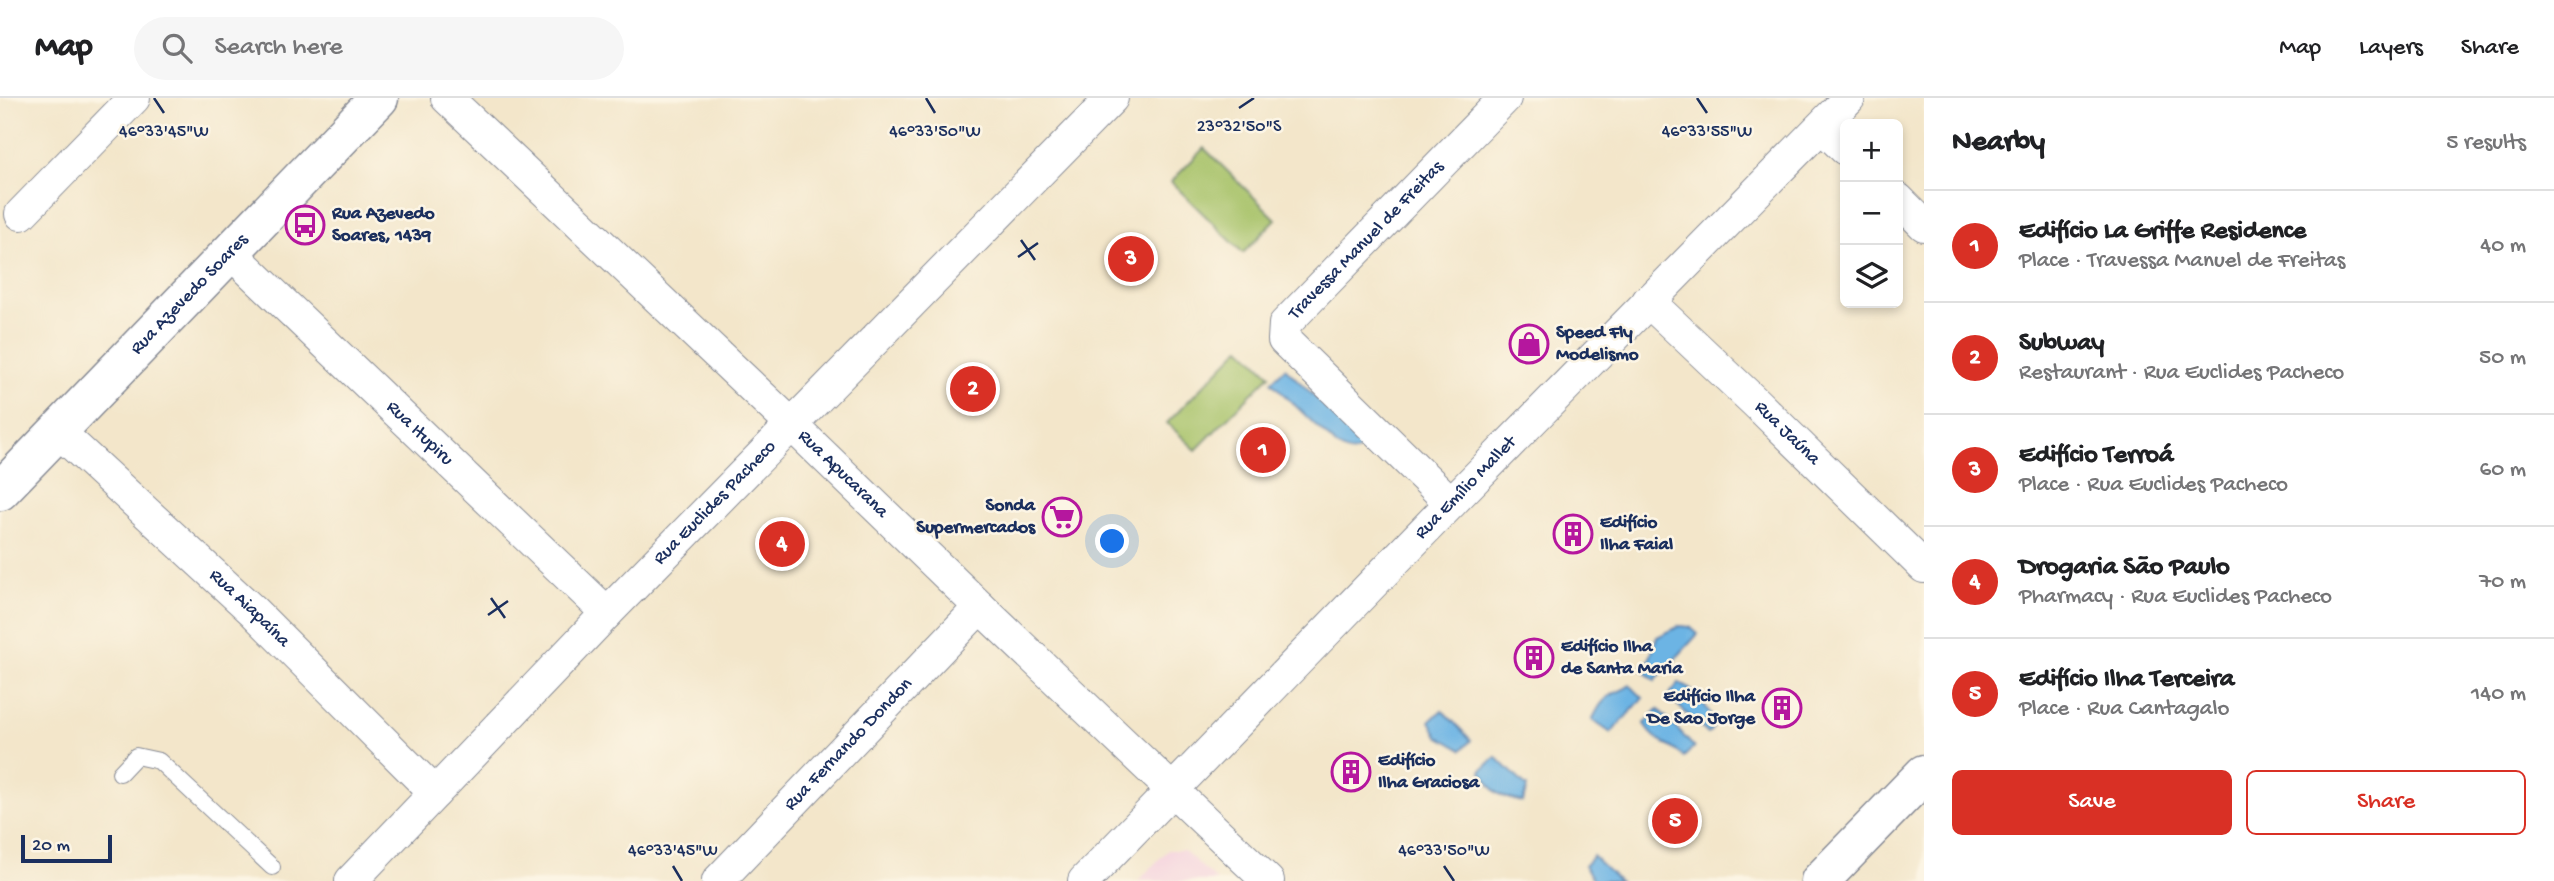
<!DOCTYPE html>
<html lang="en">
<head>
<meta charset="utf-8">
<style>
  :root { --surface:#fff; --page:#f6f6f6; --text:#202124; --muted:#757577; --line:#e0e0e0; --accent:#d93025 }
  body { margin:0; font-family:"Gochi Hand",sans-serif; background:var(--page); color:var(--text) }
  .controls { position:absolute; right:21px; top:21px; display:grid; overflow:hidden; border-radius:10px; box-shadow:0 4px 10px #0003 }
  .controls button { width:63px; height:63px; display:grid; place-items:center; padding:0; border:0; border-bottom:2px solid var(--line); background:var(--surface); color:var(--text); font:35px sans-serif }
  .scale { position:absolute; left:21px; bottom:18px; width:91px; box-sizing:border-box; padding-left:7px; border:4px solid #1b2f5e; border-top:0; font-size:19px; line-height:24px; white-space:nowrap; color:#1b2f5e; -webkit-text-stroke:5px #fcf5e5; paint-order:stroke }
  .you { position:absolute; left:1113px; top:444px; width:24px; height:24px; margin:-18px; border:5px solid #fff; border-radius:50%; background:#1a73e8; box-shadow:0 0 0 10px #1a73e833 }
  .badge { display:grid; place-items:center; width:46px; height:46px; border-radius:50%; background:var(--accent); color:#fff; font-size:23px; font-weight:700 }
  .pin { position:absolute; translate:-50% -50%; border:4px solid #fff; box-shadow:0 2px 7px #0006 }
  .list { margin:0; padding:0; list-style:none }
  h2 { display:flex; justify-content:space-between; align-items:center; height:91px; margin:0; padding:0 28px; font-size:30px }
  h2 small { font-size:23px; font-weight:400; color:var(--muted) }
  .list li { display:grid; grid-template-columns:46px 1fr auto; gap:21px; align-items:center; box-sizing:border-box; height:112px; padding:0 28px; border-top:2px solid var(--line) }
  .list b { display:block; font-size:26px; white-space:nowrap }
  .list p { margin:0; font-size:23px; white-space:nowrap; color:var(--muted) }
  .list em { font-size:23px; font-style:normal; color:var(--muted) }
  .actions { display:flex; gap:14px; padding:21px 28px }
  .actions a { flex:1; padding:16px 0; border:2px solid var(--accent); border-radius:10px; text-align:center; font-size:24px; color:var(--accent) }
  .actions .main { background:var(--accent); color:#fff }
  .icon { flex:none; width:38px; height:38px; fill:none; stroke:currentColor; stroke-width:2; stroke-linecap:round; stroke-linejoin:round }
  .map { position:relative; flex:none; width:1924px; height:783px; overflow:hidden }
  header { display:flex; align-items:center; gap:42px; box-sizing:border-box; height:98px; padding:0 35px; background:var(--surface); border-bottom:2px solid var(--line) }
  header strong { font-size:33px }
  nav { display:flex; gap:38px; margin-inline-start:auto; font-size:24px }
  .search { width:490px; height:63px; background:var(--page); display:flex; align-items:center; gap:18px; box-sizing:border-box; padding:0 24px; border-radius:38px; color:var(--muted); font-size:26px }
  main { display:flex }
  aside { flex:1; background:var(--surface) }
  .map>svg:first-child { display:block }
  .built { fill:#f4cfde }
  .green { fill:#a8c36a; stroke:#627964; stroke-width:2 }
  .water { fill:#6cb4e4; stroke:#4472a1; stroke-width:2 }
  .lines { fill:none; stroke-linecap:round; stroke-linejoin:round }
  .lane-casing { stroke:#878a94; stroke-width:18 }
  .street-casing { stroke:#878a94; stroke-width:34 }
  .secondary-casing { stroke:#878a94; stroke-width:41 }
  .lane { stroke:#fff; stroke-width:16 }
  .street { stroke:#fff; stroke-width:32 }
  .secondary { stroke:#fff; stroke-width:38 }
  .ticks { fill:none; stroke:#1b2f5e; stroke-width:2.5 }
  .labels { text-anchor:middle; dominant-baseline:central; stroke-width:5; stroke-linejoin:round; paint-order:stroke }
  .poi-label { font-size:19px; font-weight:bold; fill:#1b2f5e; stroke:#fcf5e5; text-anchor:start }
  .street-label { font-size:19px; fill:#1b2f5e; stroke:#fcf5e5 }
  .ticks-label { font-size:18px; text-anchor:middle; fill:#1b2f5e; stroke:#fcf5e5; stroke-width:5; stroke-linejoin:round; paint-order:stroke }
</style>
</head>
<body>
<header>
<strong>Map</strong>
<div class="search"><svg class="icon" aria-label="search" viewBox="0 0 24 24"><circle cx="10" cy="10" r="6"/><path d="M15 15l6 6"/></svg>Search here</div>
<nav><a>Map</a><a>Layers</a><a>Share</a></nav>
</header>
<main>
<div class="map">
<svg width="1924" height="783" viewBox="0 0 1924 783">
  <rect width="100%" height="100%" fill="#fcf5e5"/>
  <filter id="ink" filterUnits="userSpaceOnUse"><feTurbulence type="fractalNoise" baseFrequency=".0143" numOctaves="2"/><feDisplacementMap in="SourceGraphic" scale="14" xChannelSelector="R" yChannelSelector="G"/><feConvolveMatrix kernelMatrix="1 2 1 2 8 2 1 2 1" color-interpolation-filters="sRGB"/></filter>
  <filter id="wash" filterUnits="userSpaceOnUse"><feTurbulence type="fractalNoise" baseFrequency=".00686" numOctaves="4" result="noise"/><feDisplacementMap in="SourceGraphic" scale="28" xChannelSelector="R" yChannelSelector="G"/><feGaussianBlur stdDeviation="1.57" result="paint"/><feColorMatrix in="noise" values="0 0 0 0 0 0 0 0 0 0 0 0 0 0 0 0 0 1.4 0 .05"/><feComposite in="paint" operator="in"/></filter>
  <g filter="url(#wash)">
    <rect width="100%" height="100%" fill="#f3e6ca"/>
    <path class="built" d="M1168,752H1184L1217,783H1138Z"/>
    <path class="green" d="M1204,50L1276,121L1243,155L1171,84Z
      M1241,249L1270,277L1196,352L1167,325Z"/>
    <path class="water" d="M1285,270L1364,346C1356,358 1348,356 1337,348L1271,284Z
      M1680,528L1690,529L1698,536L1655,583L1640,570L1649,563L1657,539Z
      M1679,585C1699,595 1706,608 1716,626L1708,636L1668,598Z
      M1630,587L1643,600L1611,635L1592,622C1597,613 1601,603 1610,598C1617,593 1623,593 1630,587Z
      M1658,611L1694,649L1684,659C1667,644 1657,646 1644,626Z
      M1442,612L1471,642L1462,652L1438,638L1430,623Z
      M1496,659L1527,689L1523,704C1498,699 1494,695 1481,673Z
      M1593,758L1619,783H1595L1584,768Z"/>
  </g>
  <g filter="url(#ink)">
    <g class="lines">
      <defs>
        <path id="lane" d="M120,675L136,658L159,663L272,769"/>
        <g id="street">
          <path id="s1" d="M447,0L792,327L980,509L1268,783"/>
          <path d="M1822,29L1845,51"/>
          <path d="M1898,101L1924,127"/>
          <path d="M21,116L134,0"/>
          <path id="s2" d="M231,155L607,515"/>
          <path id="s3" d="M1648,203L1756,305L1924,469"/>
          <path id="s4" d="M58,333L253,513L435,695"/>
          <path id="s5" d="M1451,405L1284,242L1285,226L1505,0"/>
          <path id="s6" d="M351,783L607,515L1112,0"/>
          <path id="s7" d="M718,783L980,509"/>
          <path id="s8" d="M1084,783L1451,405L1849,0"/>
        </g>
        <g id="secondary">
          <path id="s9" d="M0,393L379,0"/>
          <path d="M1820,783L1924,676"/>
        </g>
      </defs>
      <use href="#lane" class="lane-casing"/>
      <use href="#street" class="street-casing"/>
      <use href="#secondary" class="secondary-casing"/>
      <use href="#lane" class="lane"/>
      <use href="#street" class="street"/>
      <use href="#secondary" class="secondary"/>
    </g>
  </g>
  <path class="ticks" d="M154,0L164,15M926,0L935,15M1697,0L1707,15M1239,10L1254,0M1021,142L1035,162M1018,159L1038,145M491,500L505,520M488,517L508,503M673,768L682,783M1444,768L1454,783"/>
  <defs>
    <symbol id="bus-ring" viewBox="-11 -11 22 22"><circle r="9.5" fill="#fcf5e5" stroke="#b5179e" stroke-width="1.5"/><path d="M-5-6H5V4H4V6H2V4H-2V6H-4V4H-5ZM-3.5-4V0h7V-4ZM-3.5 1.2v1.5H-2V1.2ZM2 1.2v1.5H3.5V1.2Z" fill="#b5179e"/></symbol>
    <symbol id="shop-ring" viewBox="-11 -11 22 22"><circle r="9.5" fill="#fcf5e5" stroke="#b5179e" stroke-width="1.5"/><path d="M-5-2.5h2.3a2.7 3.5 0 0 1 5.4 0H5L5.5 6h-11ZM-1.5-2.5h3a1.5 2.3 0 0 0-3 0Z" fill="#b5179e"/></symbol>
    <symbol id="supermarket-ring" viewBox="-11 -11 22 22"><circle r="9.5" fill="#fcf5e5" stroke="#b5179e" stroke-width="1.5"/><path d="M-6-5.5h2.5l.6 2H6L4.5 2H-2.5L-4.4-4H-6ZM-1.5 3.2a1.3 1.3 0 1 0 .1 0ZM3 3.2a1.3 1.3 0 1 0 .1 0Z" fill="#b5179e"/></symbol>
    <symbol id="building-ring" viewBox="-11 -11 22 22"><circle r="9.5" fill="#fcf5e5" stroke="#b5179e" stroke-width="1.5"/><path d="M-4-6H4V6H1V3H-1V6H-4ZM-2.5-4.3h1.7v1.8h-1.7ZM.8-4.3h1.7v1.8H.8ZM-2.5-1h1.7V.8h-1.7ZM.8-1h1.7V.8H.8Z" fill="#b5179e"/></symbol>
  </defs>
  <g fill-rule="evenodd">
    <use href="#bus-ring" x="283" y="105" width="44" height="44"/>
    <use href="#shop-ring" x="1507" y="224" width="44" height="44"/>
    <use href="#supermarket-ring" x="1040" y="397" width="44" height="44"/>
    <use href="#building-ring" x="1551" y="414" width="44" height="44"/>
    <use href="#building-ring" x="1512" y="538" width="44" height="44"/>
    <use href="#building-ring" x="1760" y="588" width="44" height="44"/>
    <use href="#building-ring" x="1329" y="652" width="44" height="44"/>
  </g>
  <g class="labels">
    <g class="poi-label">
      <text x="332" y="116">Rua Azevedo<tspan x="332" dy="22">Soares, 1439</tspan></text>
      <text x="1556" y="235">Speed Fly<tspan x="1556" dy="22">Modelismo</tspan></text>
      <text x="1035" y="408" text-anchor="end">Sonda<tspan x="1035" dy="22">Supermercados</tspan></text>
      <text x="1600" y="425">Edifício<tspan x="1600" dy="22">Ilha Faial</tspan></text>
      <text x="1561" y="549">Edifício Ilha<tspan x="1561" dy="22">de Santa Maria</tspan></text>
      <text x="1755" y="599" text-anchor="end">Edifício Ilha<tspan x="1755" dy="22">De Sao Jorge</tspan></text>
      <text x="1378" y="663">Edifício<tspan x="1378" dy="22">Ilha Graciosa</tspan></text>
    </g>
    <g class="street-label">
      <text stroke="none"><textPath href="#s5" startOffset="366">Travessa Manuel de Freitas</textPath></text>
      <text stroke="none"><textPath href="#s9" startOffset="273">Rua Azevedo Soares</textPath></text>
      <text stroke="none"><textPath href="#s2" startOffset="261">Rua Itupiru</textPath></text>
      <text stroke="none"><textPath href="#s3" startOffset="192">Rua Jaúna</textPath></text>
      <text stroke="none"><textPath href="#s1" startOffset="546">Rua Apucarana</textPath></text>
      <text stroke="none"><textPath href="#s8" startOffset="548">Rua Emílio Mallet</textPath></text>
      <text stroke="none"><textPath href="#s6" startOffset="525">Rua Euclides Pacheco</textPath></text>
      <text stroke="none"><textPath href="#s4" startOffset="261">Rua Aiapaína</textPath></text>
      <text stroke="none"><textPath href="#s7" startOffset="189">Rua Fernando Dondon</textPath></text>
    </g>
  </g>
  <g class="ticks-label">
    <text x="1239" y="33">23°32'50"S</text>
    <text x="1707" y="38">46°33'55"W</text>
    <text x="164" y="38">46°33'45"W</text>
    <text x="935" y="38">46°33'50"W</text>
    <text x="673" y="757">46°33'45"W</text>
    <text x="1444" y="757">46°33'50"W</text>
  </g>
</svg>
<div class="controls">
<button>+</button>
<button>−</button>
<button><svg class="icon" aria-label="layers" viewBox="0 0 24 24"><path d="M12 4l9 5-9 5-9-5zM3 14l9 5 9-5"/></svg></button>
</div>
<div class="scale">20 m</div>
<div class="you"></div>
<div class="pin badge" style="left:1263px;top:352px">1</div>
<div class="pin badge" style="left:973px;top:291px">2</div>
<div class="pin badge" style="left:1131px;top:161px">3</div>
<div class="pin badge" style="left:782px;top:446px">4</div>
<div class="pin badge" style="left:1675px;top:723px">5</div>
</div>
<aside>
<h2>Nearby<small>5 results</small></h2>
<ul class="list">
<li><span class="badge">1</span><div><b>Edifício La Griffe Residence</b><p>Place · Travessa Manuel de Freitas</p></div><em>40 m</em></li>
<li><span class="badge">2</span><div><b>Subway</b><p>Restaurant · Rua Euclides Pacheco</p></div><em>50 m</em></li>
<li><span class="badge">3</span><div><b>Edifício Terroá</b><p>Place · Rua Euclides Pacheco</p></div><em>60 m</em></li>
<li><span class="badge">4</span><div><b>Drogaria São Paulo</b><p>Pharmacy · Rua Euclides Pacheco</p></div><em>70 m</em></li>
<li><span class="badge">5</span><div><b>Edifício Ilha Terceira</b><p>Place · Rua Cantagalo</p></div><em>140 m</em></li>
</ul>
<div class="actions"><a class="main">Save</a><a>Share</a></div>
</aside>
</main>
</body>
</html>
